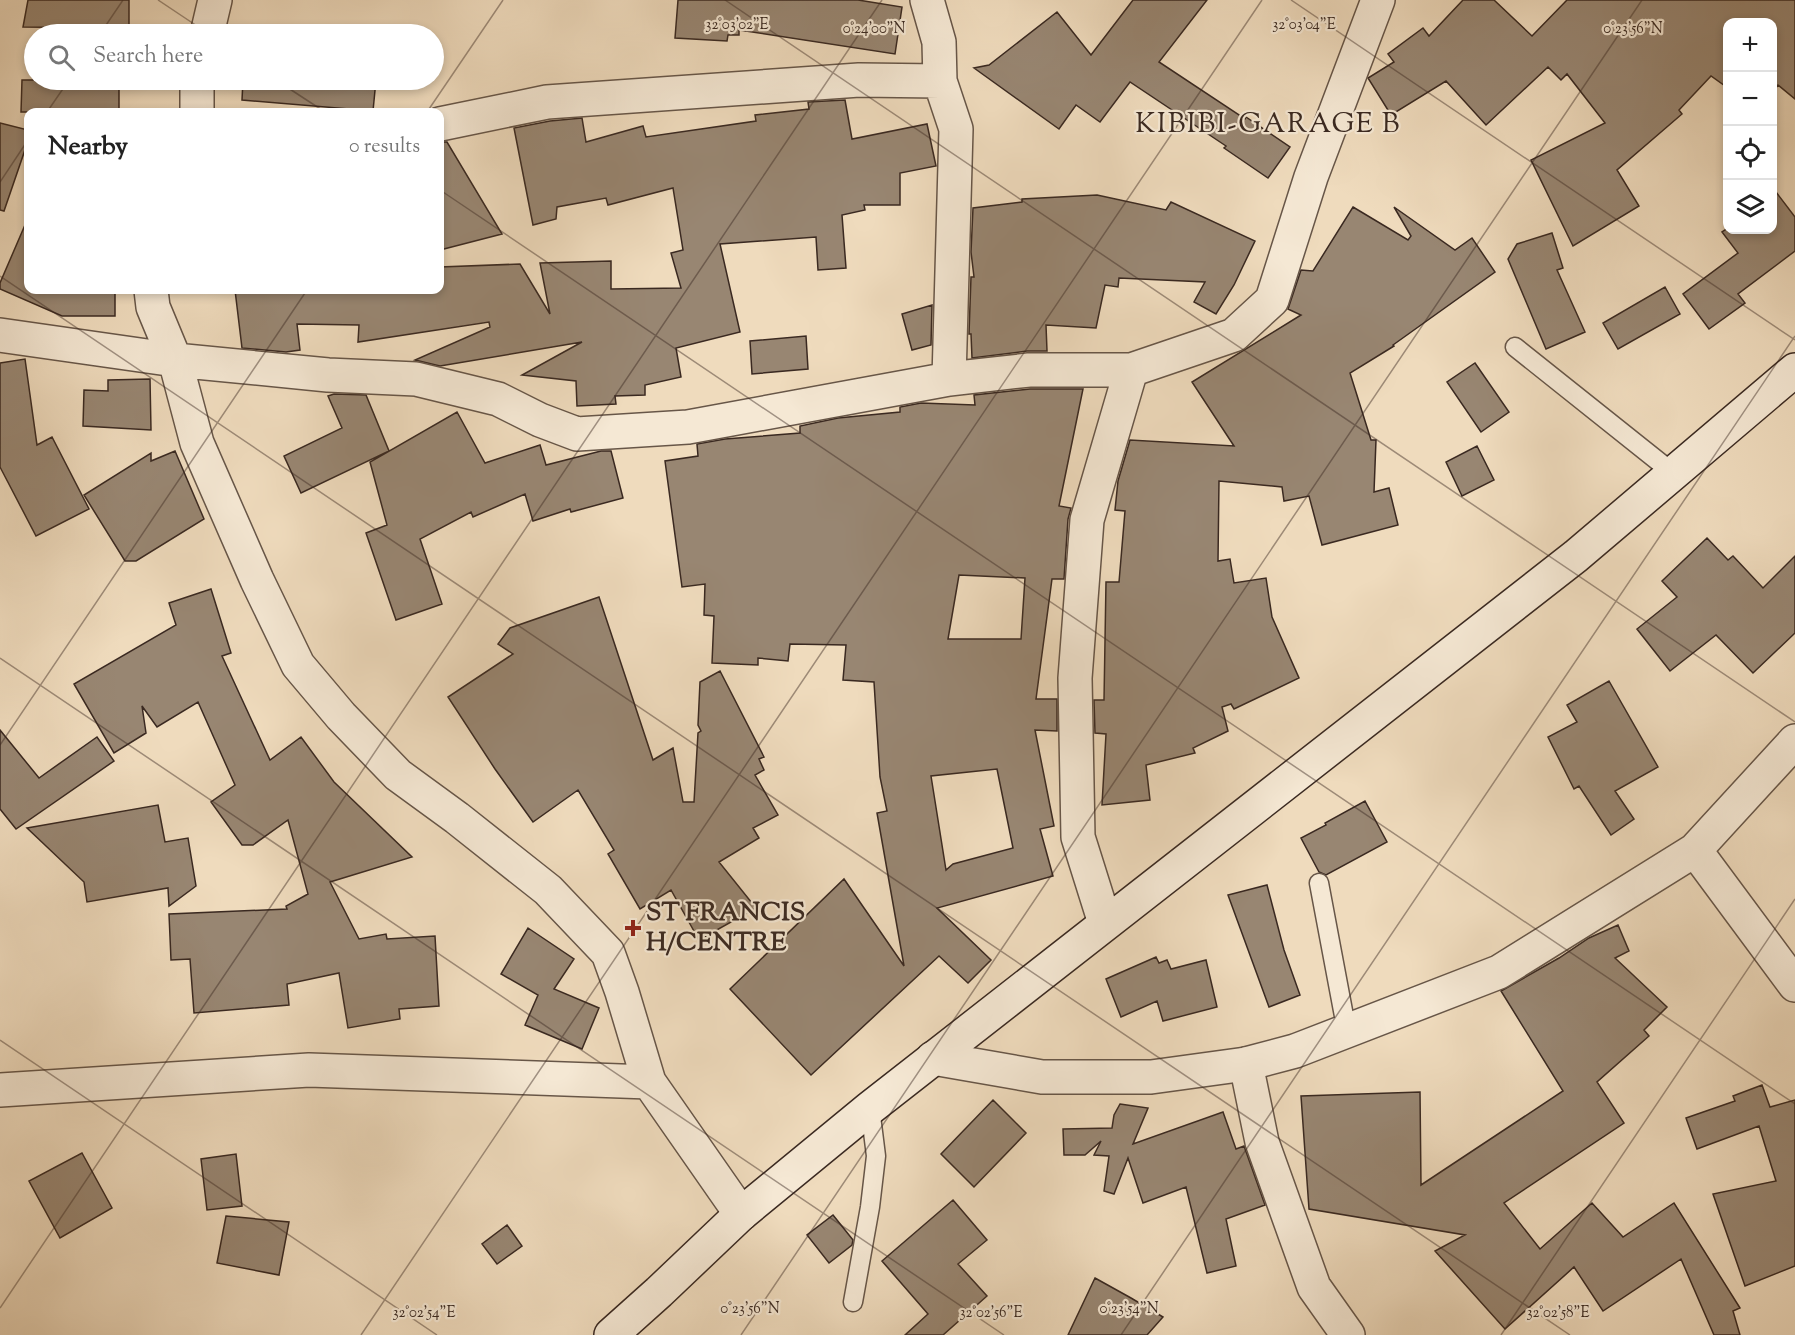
<!DOCTYPE html>
<html lang="en">
<head>
<meta charset="utf-8">
<style>
  :root { --surface:#fff; --page:#f2f2f2; --text:#222; --muted:#767676; --line:#e0e0e0 }
  body { margin:0; font-family:"Sorts Mill Goudy",serif; background:var(--page); color:var(--text) }
  .controls { position:absolute; right:18px; top:18px; display:grid; overflow:hidden; border-radius:12px; box-shadow:0 3px 9px #0003 }
  .controls button { width:54px; height:54px; display:grid; place-items:center; padding:0; border:0; border-bottom:2px solid var(--line); background:var(--surface); color:var(--text); font:30px sans-serif }
  .list { margin:0; padding:0; list-style:none }
  h2 { display:flex; justify-content:space-between; align-items:center; height:78px; margin:0; padding:0 24px; font-size:26px }
  h2 small { font-size:20px; font-weight:400; color:var(--muted) }
  .icon { flex:none; width:33px; height:33px; fill:none; stroke:currentColor; stroke-width:2; stroke-linecap:round; stroke-linejoin:round }
  .map { position:relative; flex:none; width:1795px; height:1335px; overflow:hidden }
  .search { position:absolute; background:var(--surface); box-shadow:0 3px 9px #0003; left:24px; top:24px; width:420px; height:66px; display:flex; align-items:center; gap:15px; box-sizing:border-box; padding:0 21px; border-radius:33px; color:var(--muted); font-size:22px }
  .panel { position:absolute; background:var(--surface); box-shadow:0 3px 9px #0003; left:24px; top:108px; width:420px; height:186px; border-radius:12px }
  .map>svg:first-child { display:block }
  .building { fill:#988672; stroke:#3a2921; stroke-width:1.5; fill-rule:evenodd }
  .lines { fill:none; stroke-linecap:round; stroke-linejoin:round }
  .service-casing { stroke:#675648; stroke-width:21 }
  .minor-casing { stroke:#675648; stroke-width:36 }
  .tertiary-casing { stroke:#675648; stroke-width:36 }
  .secondary-casing { stroke:#3a2921; stroke-width:36 }
  .service { stroke:#f5e8d4; stroke-width:18 }
  .minor { stroke:#f5e8d4; stroke-width:33 }
  .tertiary { stroke:#f5e8d4; stroke-width:33 }
  .secondary { stroke:#f5e8d4; stroke-width:33 }
  .ticks { fill:none; stroke:#3a2921; stroke-width:1.5; stroke-opacity:0.45 }
  .poi-dot { fill:#8f2418; stroke:#f5e8d4; stroke-width:2 }
  .labels { text-anchor:middle; dominant-baseline:central; stroke-width:4.5; stroke-linejoin:round; paint-order:stroke }
  .poi-label { font-size:26px; font-weight:bold; fill:#3a2921; stroke:#f5e8d4; text-anchor:start }
  .quarter-label { font-size:28px; letter-spacing:1.5px; fill:#3a2921; stroke:#f5e8d4 }
  .ticks-label { font-size:15px; text-anchor:middle; fill:#3a2921; stroke:#f5e8d4; stroke-width:4.5; stroke-linejoin:round; paint-order:stroke }
</style>
</head>
<body>
<div class="map">
<svg width="1795" height="1335" viewBox="0 0 1795 1335">
  <rect width="100%" height="100%" fill="#efdbbd"/>
  <filter id="stains"><feTurbulence type="fractalNoise" baseFrequency=".00333" numOctaves="4"/><feColorMatrix values="0 0 0 0 .2 0 0 0 0 .09 0 0 0 0 .02 0 0 0 .5 -.17"/></filter>
  <radialGradient id="worn" r=".72"><stop offset=".6" stop-color="#630" stop-opacity="0"/><stop offset="1" stop-color="#630" stop-opacity=".3"/></radialGradient>
  <path class="building" d="M28,0H129V28L23,27Z
    M678,0H858L902,7L895,54L739,30V35H728L727,41L675,38Z
    M1133,0H1207L1159,62L1245,119L1246,117L1290,147L1268,178L1224,148L1226,146L1130,82L1100,122L1076,105L1059,129L974,68L989,65L1057,12L1091,55Z
    M1463,0H1494L1532,36L1567,0H1795V99L1778,85L1773,92V22H1728V88L1711,76L1679,110L1682,114L1617,170L1639,206L1573,246L1531,160L1605,123L1567,74L1561,80L1548,67L1486,125L1446,81L1391,115L1368,78L1394,62L1388,54L1423,28L1429,36Z
    M22,80H119V112H21Z
    M243,80H376L373,111L242,100Z
    M845,100L852,139L927,124L936,166L900,173V205H864L865,210L842,215L846,268L818,270L816,237L720,244L740,332L676,348L681,377L645,385V395L615,396L616,404L577,406L576,381L522,375L582,342L440,366L415,360L490,327L489,322L358,342L359,325L297,324L300,350L286,352L242,348L235,290H440V267L520,264L550,314L540,263L611,261V289L681,288L671,253L683,250L673,188L608,205L606,198L557,207L556,219L533,225L514,128L550,121L582,118L586,142L643,126L646,137L756,121L755,115L809,109L808,102Z
    M0,123L28,130V141L4,211L0,210Z
    M440,142H447L502,234L440,250Z
    M1776,192L1795,217V251L1738,294L1745,303L1709,329L1683,294L1738,253L1722,232L1728,228V230H1773V195Z
    M1097,195L1166,210L1171,202L1255,241L1234,285L1216,314L1194,302L1205,282L1119,278L1118,287L1105,285L1096,328L1046,325L1047,351H1027L972,358L971,334H969L971,277H974L971,252L973,208L1022,202V199Z
    M1353,207L1408,240L1411,236L1394,207L1455,250L1472,238L1495,272L1393,345L1394,346L1350,373L1371,440H1376L1374,492L1389,488L1398,525L1322,545L1309,496L1284,501L1282,487L1219,481L1218,561L1230,559L1234,583L1266,578L1272,617L1299,678L1234,709L1231,704L1222,707L1228,731L1193,748L1195,753L1146,765L1150,800L1102,805L1106,734L1095,733L1094,700H1104L1106,582H1119L1125,511L1115,510L1118,481L1130,440L1234,446L1192,382L1301,315L1288,309L1301,270L1313,271Z
    M28,218V290H115V316H62L0,289V283Z
    M1552,233L1563,268L1557,270L1585,332L1546,349L1508,259L1517,244Z
    M1665,287L1680,314L1618,349L1603,323Z
    M932,305L931,345L912,350L902,314Z
    M806,336L808,369L752,374L750,341Z
    M25,359L37,445L52,437L89,509L36,536L0,467V363Z
    M1475,363L1509,412L1481,432L1447,382Z
    M150,379L151,430L83,426L84,390L108,391V380Z
    M1030,389H1083L1059,506L1071,508L1068,519L1064,579H1052L1036,699H1057V731L1035,730L1054,826L1040,829L1053,876L937,908L991,960L968,983L939,956L811,1075L730,989L844,879L904,966L877,813L887,811L880,777L874,682L843,680L846,645L790,644L788,661L758,658V665L712,663L714,616L704,615L705,584L682,587L665,461L698,456L697,444L725,439L800,433V426L838,418L900,412V407L921,403L975,405L974,395ZM959,575L1025,578L1021,639H948ZM997,769L1013,848L953,864L946,870L931,776Z
    M334,394L366,395L389,451L301,493L284,456L342,428L328,396Z
    M457,412L485,463L540,445L546,465L601,451H611L623,498L571,512L570,509L533,521L525,494L473,517L471,512L420,539L442,604L396,620L366,533L387,525L370,462Z
    M1477,446L1494,480L1462,496L1446,462Z
    M175,451L204,519L136,561H125L84,495L151,453V461Z
    M1707,538L1728,560L1733,556L1763,588L1795,556V633L1753,673L1716,635L1670,671L1637,629L1677,597L1662,581Z
    M211,589L231,653L222,656L270,760L301,737L334,782L412,857L330,882L359,939L386,934L387,939L435,936L439,1006L399,1009L400,1019L348,1028L339,973L287,984L289,1005L194,1013L190,959L171,960L169,914L287,909L286,906L308,894L288,820L253,845H242L211,802L235,785L198,702L157,727L142,706L146,733L114,753L74,684L176,625L169,603Z
    M599,597L653,760L673,748L683,802H694L698,733L701,731L698,725L700,682L720,671L764,757L759,759L764,770L755,775L778,815L753,828L759,838L719,862L756,908L699,940L671,890L640,909L608,854L614,850L578,790L533,822L495,769L448,697L513,654L498,644L510,628Z
    M1609,681L1658,767L1615,791L1634,819L1611,835L1579,786L1574,789L1548,737L1577,722L1567,705Z
    M0,730L39,778L97,737L114,761L16,829L0,809Z
    M1365,801L1387,842L1326,875L1319,872L1301,838L1326,825L1325,823Z
    M158,805L165,842L188,838L196,886L169,906L168,888L87,902L84,882L27,828Z
    M1267,885L1284,950L1300,995L1269,1007L1228,895Z
    M1618,925L1629,951L1615,958L1667,1007L1644,1030L1649,1036L1597,1082L1624,1123L1504,1203L1540,1249L1592,1203L1623,1237L1674,1203L1740,1308L1733,1311L1740,1335H1714L1681,1259L1603,1311L1574,1267L1505,1329L1435,1251L1465,1235L1309,1209L1301,1096L1420,1092L1421,1185L1563,1091L1501,991L1559,958L1589,938Z
    M528,928L574,959L554,989L599,1008L582,1049L525,1025L538,995L501,974Z
    M1156,957L1159,963L1167,960L1171,969L1206,960L1217,1007L1163,1021L1157,1001L1121,1017L1106,979Z
    M1762,1085L1770,1107L1795,1100V1266L1745,1286L1713,1194L1776,1181L1759,1126L1697,1149L1686,1118L1735,1101L1733,1096Z
    M993,1100L1026,1133L974,1187L941,1154Z
    M1120,1104L1148,1108L1133,1144L1223,1112L1236,1149L1244,1146L1265,1205L1226,1219L1236,1266L1207,1273L1186,1187L1143,1203L1128,1158L1114,1194L1104,1191L1109,1156L1094,1155L1101,1141L1085,1155H1064L1063,1129L1112,1128L1114,1115Z
    M82,1153L112,1208L60,1238L29,1181Z
    M236,1154L242,1206L207,1210L201,1159Z
    M953,1200L987,1240L958,1264L987,1296L943,1335H905L928,1314L882,1261Z
    M833,1215L853,1240L852,1245L829,1263L807,1235Z
    M226,1216L289,1222L279,1275L217,1263Z
    M507,1225L522,1246L497,1264L482,1244Z
    M1095,1278L1131,1298L1163,1317L1147,1335H1068Z"/>
  <g class="lines">
    <defs>
      <path id="service" d="M1515,347L1673,473
        M1319,883L1347,1032
        M853,1302L870,1207L876,1156L870,1108"/>
      <path id="minor" d="M927,0L939,42L940,81L956,129L949,379
        M207,34L215,0
        M197,80V112
        M440,124L547,102L859,80L940,81
        M151,290L153,307L175,360L197,443L257,580L298,665L341,716L398,775L457,818L548,890L608,953L622,992L649,1082
        M0,335L175,360L328,375L416,379L498,399L540,420L577,434L688,427L949,379L1029,370H1131L1234,335L1272,300L1311,177L1378,0
        M1105,923L1078,837L1075,678L1087,520L1131,370
        M1246,1064L1262,1142L1314,1287L1348,1335
        M0,1090L309,1070L649,1082L741,1214"/>
      <path id="tertiary" d="M1695,850L1795,741
        M933,1058L1042,1077H1151L1246,1064L1295,1051L1499,972L1695,850L1795,985"/>
      <path id="secondary" d="M611,1335L659,1292L741,1214L870,1108L1576,556L1795,370"/>
    </defs>
    <use href="#service" class="service-casing"/>
    <use href="#minor" class="minor-casing"/>
    <use href="#tertiary" class="tertiary-casing"/>
    <use href="#secondary" class="secondary-casing"/>
    <use href="#service" class="service"/>
    <use href="#minor" class="minor"/>
    <use href="#tertiary" class="tertiary"/>
    <use href="#secondary" class="secondary"/>
  </g>
  <path class="ticks" d="M158,0L209,34M725,0L1795,722M1291,0L1795,340M100,34L123,0M276,80L325,112M47,112L69,80M427,112L503,0M0,182L28,140M440,190L1795,1104M0,276L1570,1335M0,658L1004,1335M0,745L307,290M0,1040L437,1335M0,1308L882,0M361,1335L1262,0M741,1335L1642,0M1121,1335L1795,336M1501,1335L1795,899"/>
  <path class="poi-dot" d="M630 919h6v6h6v6h-6v6h-6v-6h-6v-6h6z"/>
  <g class="labels">
    <g class="poi-label">
      <text x="646" y="913">ST FRANCIS<tspan x="646" dy="30">H/CENTRE</tspan></text>
    </g>
    <g class="quarter-label">
      <text x="1268" y="125">KIBIBI-GARAGE B</text>
    </g>
  </g>
  <g class="ticks-label">
    <text x="737" y="29">32°03'02"E</text>
    <text x="1304" y="29">32°03'04"E</text>
    <text x="874" y="33">0°24'00"N</text>
    <text x="1633" y="33">0°23'56"N</text>
    <text x="750" y="1313">0°23'56"N</text>
    <text x="1129" y="1313">0°23'54"N</text>
    <text x="424" y="1317">32°02'54"E</text>
    <text x="991" y="1317">32°02'56"E</text>
    <text x="1558" y="1317">32°02'58"E</text>
  </g>
  <rect width="100%" height="100%" filter="url(#stains)"/>
  <rect width="100%" height="100%" fill="url(#worn)"/>
</svg>
<div class="controls">
<button>+</button>
<button>−</button>
<button><svg class="icon" aria-label="locate" viewBox="0 0 24 24"><circle cx="12" cy="12" r="6"/><path d="M12 2v4M12 18v4M2 12h4M18 12h4"/></svg></button>
<button><svg class="icon" aria-label="layers" viewBox="0 0 24 24"><path d="M12 4l9 5-9 5-9-5zM3 14l9 5 9-5"/></svg></button>
</div>
<div class="search"><svg class="icon" aria-label="search" viewBox="0 0 24 24"><circle cx="10" cy="10" r="6"/><path d="M15 15l6 6"/></svg>Search here</div>
<section class="panel">
<h2>Nearby<small>0 results</small></h2>
<ul class="list">
</ul>
</section>
</div>
</body>
</html>
